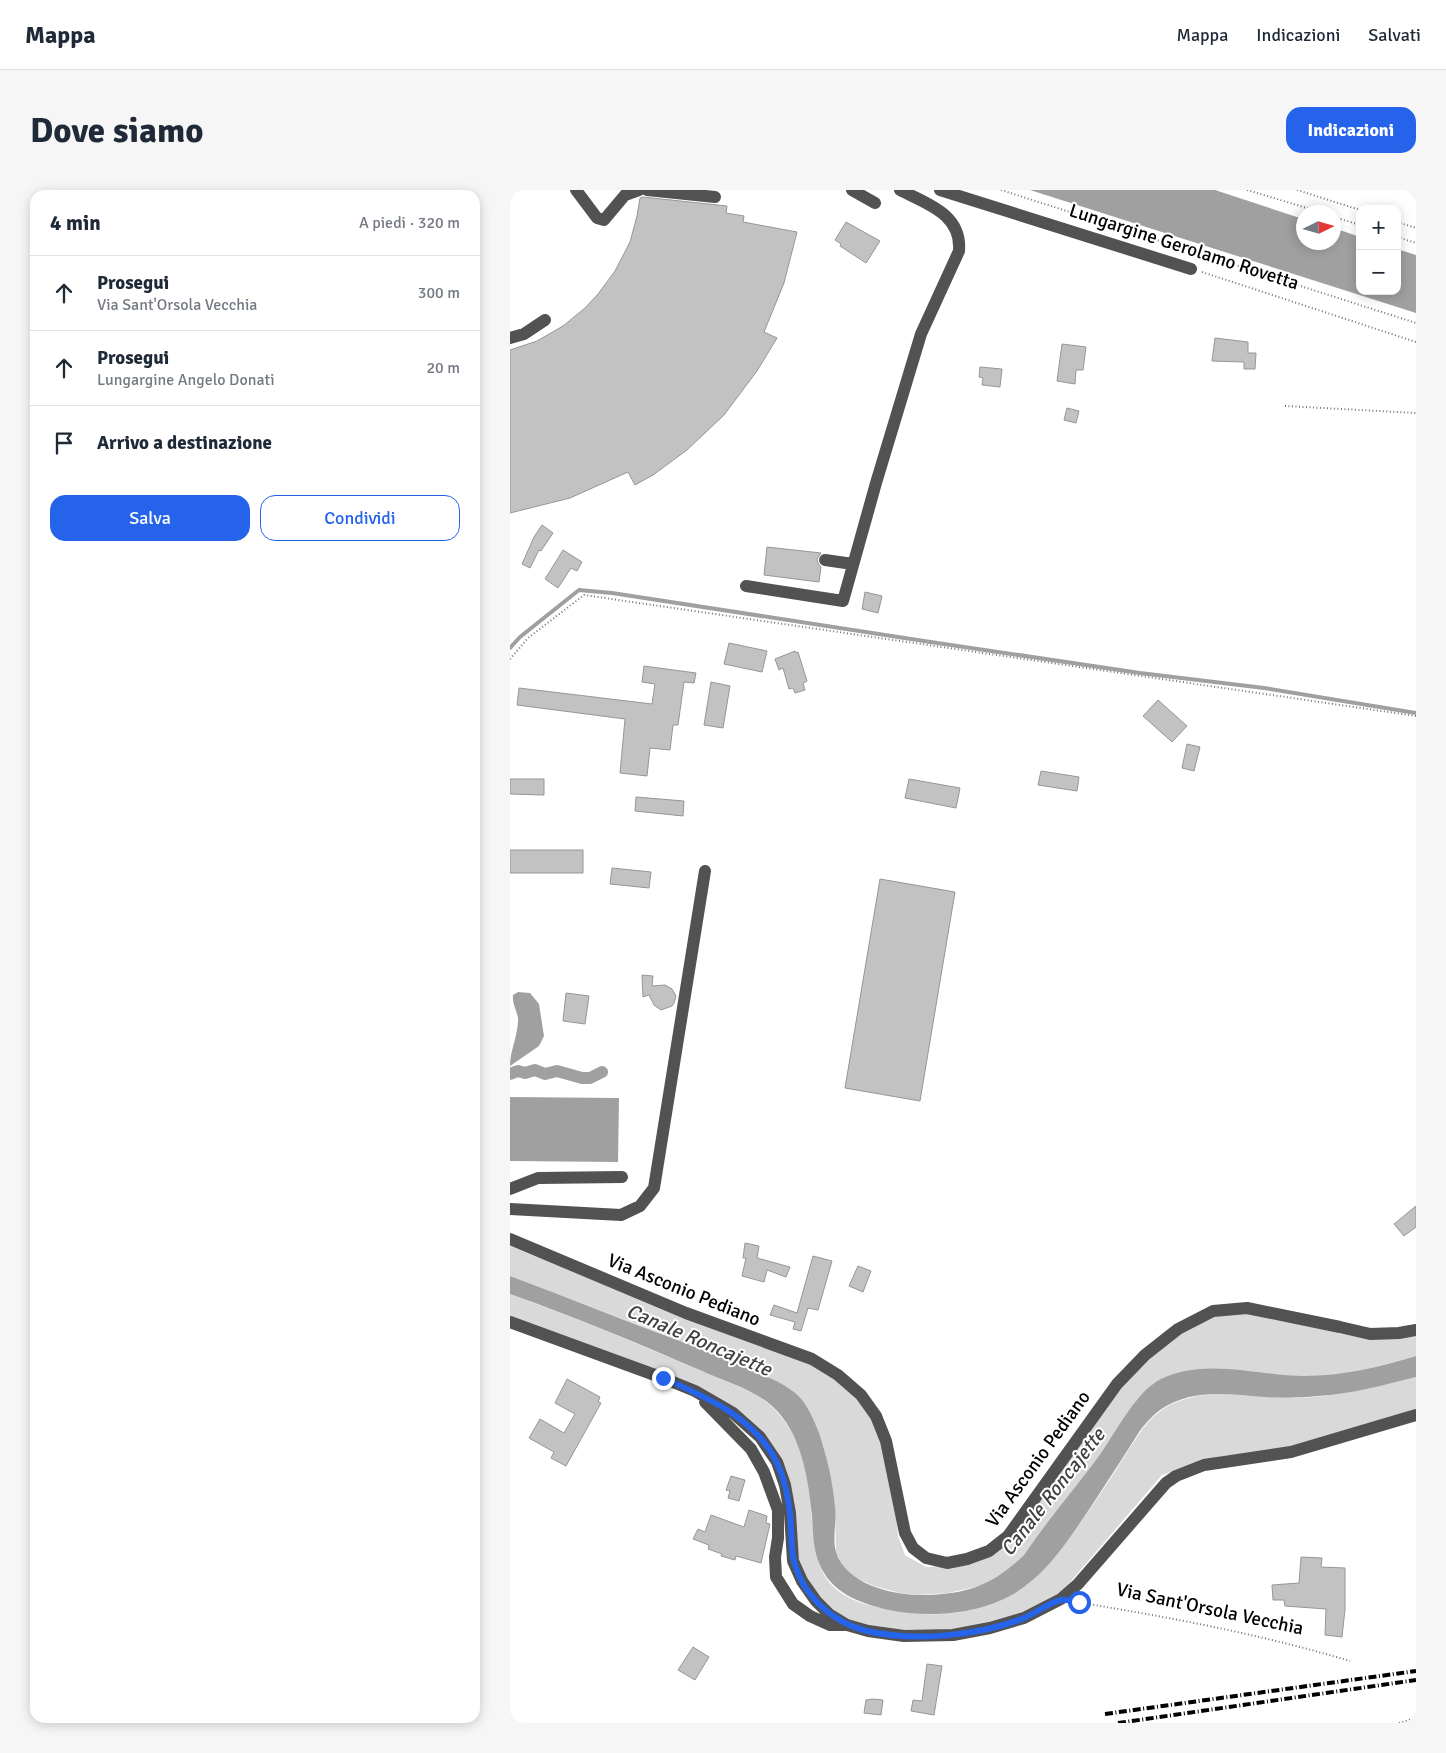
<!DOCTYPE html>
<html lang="it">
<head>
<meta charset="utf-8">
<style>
  :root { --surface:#fff; --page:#f6f6f7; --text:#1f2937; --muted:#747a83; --line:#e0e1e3; --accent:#2563eb }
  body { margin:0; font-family:Signika,sans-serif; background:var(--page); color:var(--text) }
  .controls { position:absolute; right:15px; top:15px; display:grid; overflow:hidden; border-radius:10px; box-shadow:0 2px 12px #0003 }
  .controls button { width:45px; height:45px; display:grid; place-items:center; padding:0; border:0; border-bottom:1px solid var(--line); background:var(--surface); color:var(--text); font:25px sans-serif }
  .compass { position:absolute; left:786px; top:15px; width:45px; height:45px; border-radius:50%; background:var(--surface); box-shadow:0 2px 12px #0003; rotate:85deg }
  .stop { position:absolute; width:15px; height:15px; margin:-11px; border:4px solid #2563eb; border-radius:50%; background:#fff }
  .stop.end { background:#2563eb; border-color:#fff; box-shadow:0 1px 5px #0008 }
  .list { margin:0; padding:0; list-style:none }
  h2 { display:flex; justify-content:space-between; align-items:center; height:65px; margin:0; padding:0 20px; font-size:21px }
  h2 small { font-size:16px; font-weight:400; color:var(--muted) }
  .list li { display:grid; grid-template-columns:32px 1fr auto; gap:15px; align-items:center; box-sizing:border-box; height:75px; padding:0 20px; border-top:1px solid var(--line) }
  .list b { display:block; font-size:19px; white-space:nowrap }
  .list p { margin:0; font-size:16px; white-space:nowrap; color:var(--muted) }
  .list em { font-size:16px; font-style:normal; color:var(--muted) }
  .actions { display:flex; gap:10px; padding:15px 20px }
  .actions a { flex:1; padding:11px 0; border:1px solid var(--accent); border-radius:15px; text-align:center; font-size:18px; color:var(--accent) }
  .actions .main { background:var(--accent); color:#fff }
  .icon { flex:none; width:28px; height:28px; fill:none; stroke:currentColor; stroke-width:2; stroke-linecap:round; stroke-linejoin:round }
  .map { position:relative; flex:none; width:906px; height:1533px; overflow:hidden; border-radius:15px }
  header { display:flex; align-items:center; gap:30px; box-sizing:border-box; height:70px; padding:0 25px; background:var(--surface); border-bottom:1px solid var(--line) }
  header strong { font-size:24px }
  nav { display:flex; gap:28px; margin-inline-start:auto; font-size:18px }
  .intro { display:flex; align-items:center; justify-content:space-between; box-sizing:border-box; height:120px; padding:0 30px }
  h1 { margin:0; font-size:35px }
  .button { padding:12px 22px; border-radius:15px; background:var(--accent); color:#fff; font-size:18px; font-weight:700 }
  main { display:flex; gap:30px; padding:0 30px }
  aside { flex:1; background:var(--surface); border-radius:15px; box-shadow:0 2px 12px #0003 }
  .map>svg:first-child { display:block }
  .green { fill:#d9d9d9 }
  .water { fill:#a0a0a0 }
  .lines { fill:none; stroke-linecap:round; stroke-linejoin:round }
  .stream { stroke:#a0a0a0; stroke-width:4 }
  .canal { stroke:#a0a0a0; stroke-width:12 }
  .building { fill:#c2c2c2; stroke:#969696 }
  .path { stroke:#747474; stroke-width:2; stroke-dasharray:1 2.5; stroke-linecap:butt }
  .minor { stroke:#525252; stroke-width:12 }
  .rail { stroke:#000; stroke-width:4; stroke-dasharray:8 2.5 1 2.5; stroke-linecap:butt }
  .route { stroke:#2563eb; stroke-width:6 }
  .labels { text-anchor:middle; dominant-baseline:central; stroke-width:4; stroke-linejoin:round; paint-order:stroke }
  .street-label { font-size:19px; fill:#000; stroke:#fff }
  .water-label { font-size:20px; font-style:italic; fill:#414141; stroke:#fff }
</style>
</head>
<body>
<header>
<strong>Mappa</strong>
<nav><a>Mappa</a><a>Indicazioni</a><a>Salvati</a></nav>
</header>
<div class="intro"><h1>Dove siamo</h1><a class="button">Indicazioni</a></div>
<main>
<aside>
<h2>4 min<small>A piedi · 320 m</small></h2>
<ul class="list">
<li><svg class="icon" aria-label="ahead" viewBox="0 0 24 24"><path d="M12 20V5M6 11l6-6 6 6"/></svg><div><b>Prosegui</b><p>Via Sant'Orsola Vecchia</p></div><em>300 m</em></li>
<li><svg class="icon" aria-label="ahead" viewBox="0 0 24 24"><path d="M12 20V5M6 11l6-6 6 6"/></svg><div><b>Prosegui</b><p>Lungargine Angelo Donati</p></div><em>20 m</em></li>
<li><svg class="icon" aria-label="arrive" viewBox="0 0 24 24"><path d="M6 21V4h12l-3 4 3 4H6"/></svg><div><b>Arrivo a destinazione</b></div></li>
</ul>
<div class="actions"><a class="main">Salva</a><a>Condividi</a></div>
</aside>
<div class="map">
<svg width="906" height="1533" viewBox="0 0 906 1533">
  <rect width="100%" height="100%" fill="#fff"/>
  <path class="green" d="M0,1056L176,1127L300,1171L324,1186L346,1208L361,1228L373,1253L385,1307L388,1346L395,1365L416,1377L439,1376L482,1364L607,1196L669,1139L703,1124L736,1120L906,1144V1166L847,1182L819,1186H783L687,1179L644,1193L627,1210L612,1230L584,1273L514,1365L495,1382L470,1396L438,1403L408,1405L390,1403L364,1396L342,1386L332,1376L326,1362L325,1319L322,1295L313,1255L284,1202L261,1188L223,1171L0,1086Z
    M0,1104L77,1133L242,1202C291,1231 298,1280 302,1332C305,1356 306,1382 326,1399C347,1417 378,1419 404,1423C439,1428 483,1419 513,1398C521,1392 528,1384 535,1376C565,1344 589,1306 613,1269C627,1247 638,1225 664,1213C703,1196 744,1208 785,1208C827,1207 866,1197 906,1187V1219L780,1258L712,1266L652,1285L549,1405L512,1424L442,1442L394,1443L336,1435L303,1412L281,1372L266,1273L225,1218L0,1127Z"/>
  <path class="water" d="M520,0H705L793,29L794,52H824V38L850,47V101H887V59L906,65V123Z
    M8,802L20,803L29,814L34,846L29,856L0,876C0,861 7,848 8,832C9,823 2,816 3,805Z
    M0,907L109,908L108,972L0,971Z
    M0,1086C56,1107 113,1130 170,1151C196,1161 221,1171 247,1182C260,1188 272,1193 284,1202C296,1211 303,1228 309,1243C317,1267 323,1292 325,1317C327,1331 322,1348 326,1362C336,1395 385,1406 416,1405C458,1404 483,1395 514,1365C535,1334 560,1304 583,1274C602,1250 624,1202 651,1189C696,1167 748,1186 794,1186C833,1186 869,1177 906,1166V1187C874,1195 842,1204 808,1206C790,1208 772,1208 754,1207C719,1204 681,1198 650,1220C642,1226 635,1234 629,1242C615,1265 600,1287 586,1309C565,1340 544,1375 514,1397C478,1424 422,1429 379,1420C349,1413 321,1403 309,1373C303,1358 303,1342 302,1326C298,1289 292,1243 262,1216C243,1199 216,1192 192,1181C129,1154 65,1127 0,1104Z"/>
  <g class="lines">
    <path class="stream" d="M0,458L10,447L69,400L102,403L414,451L630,483L754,498L906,523"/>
    <path class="canal" d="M0,884L8,881L15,883L25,880L35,884L47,881L72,888H80L92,882"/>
  </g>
  <path class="building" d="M133,7L217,16L216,23L234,26L233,32L287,42L274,93L254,142L267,148L247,181L214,225L177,260L143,285L125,295L118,282L60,308L0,323V160L27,151L53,136L75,118L88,104L105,81L120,52L127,26L130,8Z
    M336,32L370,51L356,73L330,56L331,54L325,50Z
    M705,148L738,152V163H746L745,179H734V172L702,171Z
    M552,154L576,157L573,180H566L565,194L547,191Z
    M470,177L492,179L490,197L472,195L473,188L469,187Z
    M557,218L569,221L566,233L554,230Z
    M32,335L43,343L31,361L29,360L20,378L12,374L24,347Z
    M257,357L311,363L307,369L308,373L311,377L309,392L254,385Z
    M53,360L72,372L67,381L61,378L48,398L35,389Z
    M355,402L372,406L368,423L352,419Z
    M219,453L257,461L252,482L214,474Z
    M285,461L286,463L288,462L297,491L293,493L295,500L285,503L283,498L279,499L273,478L269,480L265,469Z
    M134,476L186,483L184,493L174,492L168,535H163L160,560L140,558L137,586L110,583L115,529L7,515L9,498L142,514L145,494L132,492Z
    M201,492L220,496L213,538L194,535Z
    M648,510L677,536L662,552L633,526Z
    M677,554L690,557L684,581L672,578Z
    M531,581L569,587L567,601L528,595Z
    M0,589H34V605L0,604Z
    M399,589L450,598L446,618L395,608Z
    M126,607L174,611L173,626L125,621Z
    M0,660H73V683H0Z
    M102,678L141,682L139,698L100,694Z
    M370,689L445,702L410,911L335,898Z
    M132,785L143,786L142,796L155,795L162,799L166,806L164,813L162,816L151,820L144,815L139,805L133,807Z
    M56,803L79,806L75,834L53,831Z
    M906,1016V1037L894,1046L884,1034Z
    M235,1053L249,1056L247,1068L280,1077L276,1087L257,1080L254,1092L232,1086L236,1068H233Z
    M303,1066L322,1071L308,1120L298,1118L291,1141L283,1139L285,1132L260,1125L264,1115L287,1123Z
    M348,1076L361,1081L353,1102L339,1096Z
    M57,1189L90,1207L88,1212L91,1213L56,1276L41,1268L44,1262L19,1248L30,1229L54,1243L65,1224L45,1213Z
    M221,1286L235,1290L229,1311L218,1308L220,1301L216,1300Z
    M239,1320L257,1326L256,1333L260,1334L251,1373L226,1366L225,1370L211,1366L212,1364L198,1359L199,1355L183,1349L188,1339L195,1342L201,1325L234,1337Z
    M791,1367L812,1368L811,1377L835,1378V1419L832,1447L815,1445L816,1419L775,1416L774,1410H763L762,1395L789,1393Z
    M183,1457L199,1467L185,1490L168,1480Z
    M417,1474L432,1476L424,1525L401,1521L403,1510L412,1511Z
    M362,1509L373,1510L371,1525L354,1523L356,1510Z"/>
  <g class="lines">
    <path class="path" d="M491,0L906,133
      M737,0L810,22
      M787,0L850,20
      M824,27L850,35
      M887,32L906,38
      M887,47L906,53
      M692,82L906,152
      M775,216L906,223
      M0,469L18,448L74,405L906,526
      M566,1412C658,1427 750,1444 840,1471
      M889,1533L906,1528"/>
    <path class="minor" d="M66,0L87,28L94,30L115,5L129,0
      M137,0L205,7
      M342,0L365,13
      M430,0L681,79
      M0,148L14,144L35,130
      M315,370L343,374
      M236,396L333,411L366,293L411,144L449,61C452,24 417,14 390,0
      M0,999L28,988L112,987
      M0,1019L111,1025L130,1016L144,998L195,681
      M0,1049L176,1123L302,1169L328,1185L351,1205L366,1226L376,1251L395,1343L403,1358L416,1368L437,1373L457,1369L479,1361L498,1346L607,1194L635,1165L668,1139L703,1121L737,1118L830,1137L860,1144L889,1143L906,1140
      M0,1132L153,1188L185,1201L223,1223L250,1247L267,1272L275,1295L280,1323L283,1371L292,1391L306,1411L319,1424L337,1435L358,1441L394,1446L443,1445L480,1438L514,1428L551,1409L568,1394L656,1293L666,1286L694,1275L781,1262L906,1225
      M195,1212L241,1259L254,1282L268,1320V1348L265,1367L266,1387L283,1414L300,1426L320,1435H336"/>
    <path class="rail" d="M595,1524L906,1481
      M608,1533L906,1490"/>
  </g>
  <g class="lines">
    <path class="route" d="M153,1188C196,1207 244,1227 266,1271C276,1291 280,1316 281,1338C282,1348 281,1361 284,1371C293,1406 323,1433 357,1441C404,1452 468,1446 514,1428C524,1424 540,1412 551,1410C556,1409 564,1412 569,1412"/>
  </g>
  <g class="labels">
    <g class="street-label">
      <text transform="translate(674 57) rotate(18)">Lungargine Gerolamo Rovetta</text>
      <text transform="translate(174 1100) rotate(22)">Via Asconio Pediano</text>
      <text transform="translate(528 1269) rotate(-54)">Via Asconio Pediano</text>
      <text transform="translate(700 1419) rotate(12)">Via Sant'Orsola Vecchia</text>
    </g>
    <g class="water-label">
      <text transform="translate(189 1150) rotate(23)">Canale Roncajette</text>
      <text transform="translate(543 1302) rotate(-52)">Canale Roncajette</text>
    </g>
  </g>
</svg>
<div class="controls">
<button>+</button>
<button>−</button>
</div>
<svg class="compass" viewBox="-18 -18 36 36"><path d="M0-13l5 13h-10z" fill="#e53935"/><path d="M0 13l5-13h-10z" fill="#747a83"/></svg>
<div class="stop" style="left:569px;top:1412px"></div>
<div class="stop end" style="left:153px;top:1188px"></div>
</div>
</main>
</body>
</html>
